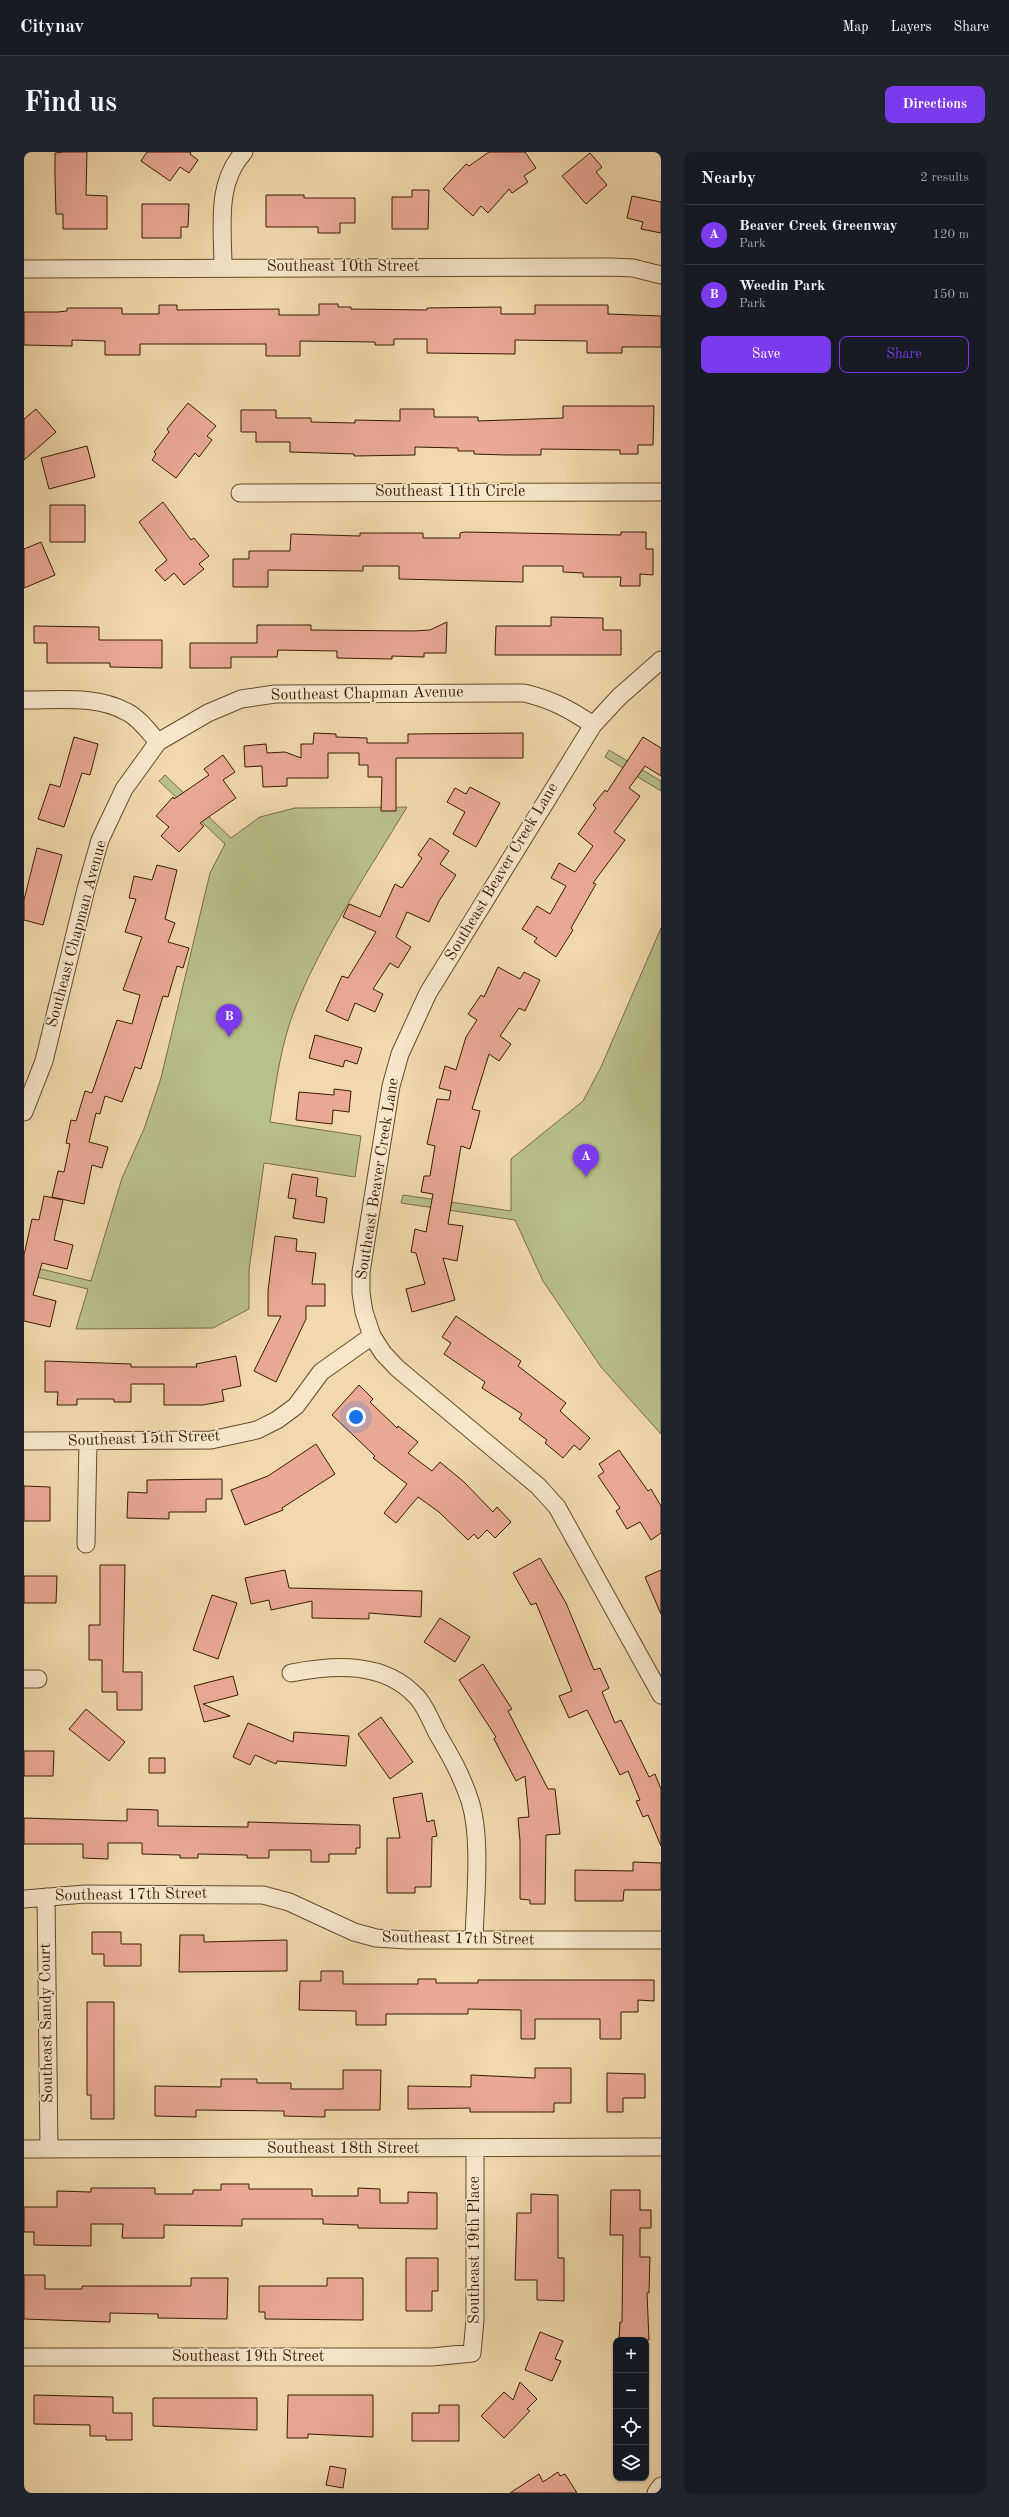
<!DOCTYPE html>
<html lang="en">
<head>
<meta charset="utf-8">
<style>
  :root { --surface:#171b24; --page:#20242c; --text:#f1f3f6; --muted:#9ea1a6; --line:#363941; --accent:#7c3aed }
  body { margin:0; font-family:"Old Standard TT",serif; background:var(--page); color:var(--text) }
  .controls { position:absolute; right:12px; bottom:12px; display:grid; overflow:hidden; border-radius:8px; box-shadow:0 1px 3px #0004 }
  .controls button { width:36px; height:36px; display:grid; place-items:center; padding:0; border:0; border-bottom:1px solid var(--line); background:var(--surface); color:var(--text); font:20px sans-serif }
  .you { position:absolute; left:332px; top:1265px; width:14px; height:14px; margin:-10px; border:3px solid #fff; border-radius:50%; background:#1a73e8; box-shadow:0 0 0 6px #1a73e833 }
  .badge { display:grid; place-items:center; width:26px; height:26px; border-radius:50%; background:var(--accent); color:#fff; font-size:13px; font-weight:700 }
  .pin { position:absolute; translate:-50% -33px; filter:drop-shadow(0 1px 2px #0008) }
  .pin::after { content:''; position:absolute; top:21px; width:14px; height:12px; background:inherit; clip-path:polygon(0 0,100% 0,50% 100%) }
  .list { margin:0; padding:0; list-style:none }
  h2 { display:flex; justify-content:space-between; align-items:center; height:52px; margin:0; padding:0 16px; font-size:17px }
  h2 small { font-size:13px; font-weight:400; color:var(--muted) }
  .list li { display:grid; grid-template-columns:26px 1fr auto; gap:12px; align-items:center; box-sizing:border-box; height:60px; padding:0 16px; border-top:1px solid var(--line) }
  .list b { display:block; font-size:15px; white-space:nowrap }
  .list p { margin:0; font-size:13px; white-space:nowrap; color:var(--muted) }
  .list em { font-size:13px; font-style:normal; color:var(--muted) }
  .actions { display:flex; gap:8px; padding:12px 16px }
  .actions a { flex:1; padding:9px 0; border:1px solid var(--accent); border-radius:8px; text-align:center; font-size:14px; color:var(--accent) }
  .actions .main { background:var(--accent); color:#fff }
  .icon { flex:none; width:22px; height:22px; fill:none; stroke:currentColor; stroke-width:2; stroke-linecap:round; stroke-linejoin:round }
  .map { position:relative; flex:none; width:637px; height:2341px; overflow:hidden; border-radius:8px }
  header { display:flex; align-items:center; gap:24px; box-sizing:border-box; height:56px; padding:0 20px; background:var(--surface); border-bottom:1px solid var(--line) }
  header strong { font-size:19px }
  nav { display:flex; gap:22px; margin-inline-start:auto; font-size:14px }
  .intro { display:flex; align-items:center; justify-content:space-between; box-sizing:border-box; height:96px; padding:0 24px }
  h1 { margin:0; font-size:28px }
  .button { padding:10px 18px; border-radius:8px; background:var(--accent); color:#fff; font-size:14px; font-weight:700 }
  main { display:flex; gap:24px; padding:0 24px }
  aside { flex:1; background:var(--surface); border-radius:8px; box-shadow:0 1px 3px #0004 }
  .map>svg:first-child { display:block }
  .green { fill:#b9bf8a; stroke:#786d46 }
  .building { fill:#eaa995; stroke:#361b02 }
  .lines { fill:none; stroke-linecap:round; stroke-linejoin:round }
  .street-casing { stroke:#654a2d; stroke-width:19 }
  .street { stroke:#f6e6ca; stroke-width:17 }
  .labels { text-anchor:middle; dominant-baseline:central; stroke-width:3; stroke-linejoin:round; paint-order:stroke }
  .street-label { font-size:16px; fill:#361b02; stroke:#f6e6ca }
</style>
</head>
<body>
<header>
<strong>Citynav</strong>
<nav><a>Map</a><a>Layers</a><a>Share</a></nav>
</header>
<div class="intro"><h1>Find us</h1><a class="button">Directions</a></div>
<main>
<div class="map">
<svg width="637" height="2341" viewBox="0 0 637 2341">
  <rect width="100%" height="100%" fill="#f1d9ad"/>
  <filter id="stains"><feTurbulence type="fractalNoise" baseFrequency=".005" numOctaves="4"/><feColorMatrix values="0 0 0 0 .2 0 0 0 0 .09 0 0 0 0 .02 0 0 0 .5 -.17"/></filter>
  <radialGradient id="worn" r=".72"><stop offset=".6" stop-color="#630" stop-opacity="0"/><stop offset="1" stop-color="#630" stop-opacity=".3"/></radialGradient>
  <path class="green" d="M585,598L637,629V639L581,605Z
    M141,623L207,686L236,665L271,656L383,655C344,720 300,784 272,854C257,890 252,931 246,970L337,984L331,1025L240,1011L225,1118V1157L189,1176L52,1177L64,1137L0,1122V1113L67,1129L98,1026L120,977L137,926L186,721L201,692L135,629Z
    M637,776V1282L577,1215L519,1129L491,1068L377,1051L379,1043L487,1059V1007L559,949L577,915Z"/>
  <path class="building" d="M39,0H63L62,43L83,44V77H39V62H32L31,26V1Z
    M123,0H167L166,2L174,8L165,21L156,15L146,29L117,9Z
    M465,0H501L512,16L500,24L504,30L488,41L485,37L464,61L457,54L449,64L419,37L442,12L445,14Z
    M566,1L578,15L572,20L583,33L562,52L538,24Z
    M388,38H405L404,77H368V45H388Z
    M242,43H280V46H331V71H316V81H294V75H242Z
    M608,44L637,50V81L617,77L619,70L603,66Z
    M118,52H165L164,75H157V86H118Z
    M295,152H314V155H327V157L403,158V156L477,155V162H511V153H584V162L637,164V195H598V201H563V189L491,188V202L403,201V187H370V193H351V190L276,189V204H242V192H116V203H81V189L48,188V194L0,193V160H33L43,159V156H98V162H135V153H153V158L255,157V163H295Z
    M164,251L192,274L183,284L188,288L175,305L171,301L152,326L128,308L132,302L130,300L145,280L143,277Z
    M539,254H630L629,293H614V302H596V298L517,297V303H483L450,302V299H434V296L391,295V303L330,304V302L266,300V290H232V280H217V258H252V266H287V270L331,271V268L376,269V257H410V265H454V269L539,266Z
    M12,257L32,280L0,308V267Z
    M63,294L71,325L25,337L17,306Z
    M139,350L167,388L170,386L185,404L175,412L180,417L160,433L150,421L141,429L131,418L143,408L115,370Z
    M26,353H61V390H26Z
    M440,380L597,383V380H622V397H629V423L616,422V434H596L597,425H559V421L539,420V414H499V430L375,427V414H339V419L244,418V435H209V407H225V399H266L267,382L336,384V381H399V386H436V381Z
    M17,390L31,423L0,436V397Z
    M527,465L579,466V478H597V503H471L472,474H527Z
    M423,470L422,501H400V505L368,504V507L313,506V499L254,498L253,505H207V516H166V491H233V473H287V478L389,479L406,478Z
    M10,474L75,475V488H138V516L86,515V511H23V491H10Z
    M290,581L312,582V585L343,586V591H384V582L499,581V606H372V659H357L358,625H344V613H335V601H304V626H263V634L239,635L238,614L221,615L220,594L242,592L243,601L261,600L277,606V592H289Z
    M50,585L74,592L66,623L58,621L40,675L14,667L26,632L36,635Z
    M619,585L637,596V624L621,614L605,636L616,644L590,680L601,688L569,731L572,732L547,776L549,778L532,805L510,790L513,786L498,777L513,754L526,762L542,734L527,726L535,711L551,720L569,694L554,682L572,656L569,653L581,638L583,640Z
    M199,603L211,620L199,628L212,646L176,671L180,674L155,700L137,684L145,675L132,664L149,645L150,647L185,623L180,617Z
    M446,635L476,651L452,695L429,682L441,660L423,650L431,636L442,642Z
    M406,686L425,699L416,712L432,723L415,749L405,770L383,760L372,785L387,795L374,816L366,811L349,837L359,842L351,860L331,851L324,869L302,859L318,824L324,826L352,780L319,765L325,752L356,765L371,732L378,736L398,706L394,703Z
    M13,696L38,703L19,773L0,768V748Z
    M133,713L153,718L141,767L151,771L144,790L165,796L159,816L153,814L144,845L139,844L117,917L111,915L98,950L81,944L76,962L72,961L65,990L84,995L78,1016L68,1013L60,1052L28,1045L34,1019L40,1020L46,992L42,991L47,968L52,969L61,939L68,941L93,868L108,872L116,843L99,838L118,785L101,780L112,747L105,746L110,724L128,728Z
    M474,815L496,827L500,820L516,828L501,859L495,856L476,884L487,892L475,909L465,902L448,957L456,959L446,997L437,994L424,1072L439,1074L433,1109L419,1106L431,1148L388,1160L382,1137L401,1132L392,1101L387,1100L391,1077L402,1080L409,1042L397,1040L400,1024H406L411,994L403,992L413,947L425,948L427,939L415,936L421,914L432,918L442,885L453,868L444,862L457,843L460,845Z
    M291,883L338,896L333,912L321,908L319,915L285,906Z
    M310,937L327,939L325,960L309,958L308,972L272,968L275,940L310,943Z
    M268,1022L294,1026L292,1044L303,1046L300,1071L269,1066L272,1047L264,1046Z
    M20,1044L39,1048L30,1088L49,1093L43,1117L18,1111L9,1143L32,1149L26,1175L0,1169V1103L8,1067L15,1068Z
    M251,1084L273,1087L272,1099L292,1101L288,1132H301V1154H282V1167L252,1230L230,1219L257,1164H244V1139Z
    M432,1164L497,1209L494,1214L542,1251L536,1259L566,1286L556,1298L550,1293L539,1306L521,1291L523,1288L495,1267L498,1262L458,1236L461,1230L420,1202L427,1191L418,1185Z
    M212,1204L217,1234L198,1238L200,1249L179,1253H140V1232H107V1250H90V1247H53V1253H33L34,1240H21V1209L107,1212V1215H173L172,1212Z
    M335,1233L349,1247L346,1250L373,1276L374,1274L394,1290L384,1301L408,1319L416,1310L440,1330L469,1360L473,1355L487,1370L471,1386L463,1378L454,1387L450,1382L444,1388L415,1360L394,1345L372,1371L360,1361L383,1332L349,1306L351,1304L308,1263Z
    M292,1292L311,1322L258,1356L259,1358L221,1373L207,1338L244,1324Z
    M595,1298L624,1339L627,1337L637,1354V1381L627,1388L616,1370L603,1377L592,1359L596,1356L574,1324L580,1320L575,1312Z
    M198,1327V1347H182V1360H145V1367L103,1366L104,1340L123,1341V1328Z
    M0,1334L26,1335V1369H0Z
    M516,1406L542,1451L570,1518L576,1516L585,1536L578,1540L591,1571L597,1568L625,1625L631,1622L637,1637V1694L624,1663L619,1665L612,1649L616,1648L604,1619L596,1623L563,1558L545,1566L535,1544L548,1539L512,1451L507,1453L489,1421Z
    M76,1413H101L99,1520H118V1558H93V1540H78V1508H65V1473H76Z
    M261,1418L265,1436L398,1439L397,1465L345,1461V1467L288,1466V1449L247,1458L245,1448L227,1452L221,1426Z
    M637,1418V1462L621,1425Z
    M0,1424H33L32,1451H0Z
    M188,1443L213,1451L194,1507L169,1498Z
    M416,1466L446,1485L431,1510L400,1490Z
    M459,1512L488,1557L484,1559L524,1637H531L536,1682L522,1683L521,1752H506V1748L496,1747V1689L494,1666L505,1665L501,1624L492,1629L470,1587L472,1585L435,1528Z
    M209,1524L214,1543L179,1552L206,1564L180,1570L170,1534Z
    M62,1557L101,1590L85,1609L45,1577Z
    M357,1565L389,1610L366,1627L334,1582Z
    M224,1571L269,1590L270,1580L325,1584L322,1614L253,1609L252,1612L231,1603L226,1613L209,1605Z
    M0,1599H30L29,1624H0Z
    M125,1606H141V1621H125Z
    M398,1641L403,1670L410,1668L413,1684L408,1685L407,1735H391V1741H363V1686H376L369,1646Z
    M103,1657L134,1658V1674L224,1675V1670L336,1673V1696H332V1702H305V1710H287V1698H245V1706H223V1703L174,1702V1706H156V1703L118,1702V1691H84V1707L59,1706V1692H0V1666L103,1669Z
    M609,1710L637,1711V1738H600L599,1749H551V1718L609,1719Z
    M68,1780H97V1792H117V1814H80V1802H68Z
    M156,1783H180V1790L263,1788V1819L155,1820Z
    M297,1819H319V1832H394V1827H412V1831H454V1828H630V1849L614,1848V1860H597V1887H576V1867H511V1887H497V1858L444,1857V1862H362V1873H332V1859L275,1858L276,1829H297Z
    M63,1850H90V1967H67V1943H63Z
    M511,1916H547V1951H530V1960H446V1956L384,1957V1934L447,1935V1923L511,1926Z
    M319,1918H357L356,1958H301V1965L260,1964V1959L172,1958V1965L131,1964V1934L197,1935V1927H233V1931H267V1937H319Z
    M583,1921L621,1922V1946H599V1960H583Z
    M197,2032H225V2037H288V2044H334V2036L356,2037V2051H384V2040L413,2041V2077L334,2076V2073L299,2072V2067H218V2074L140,2073V2086H98L99,2072H67V2094L10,2093V2080H0V2055H33V2039L67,2040V2036H131V2042H169V2038H197Z
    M587,2038H616V2058H627V2076H616V2105H626L625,2141H623L625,2188H595L596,2170H598L599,2083H586Z
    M507,2042L534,2043V2106H540V2149L513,2148V2128H491L493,2061H507Z
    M382,2106H414V2139H408V2159H382Z
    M0,2123H21V2137H58V2134H167V2126H204L203,2167L134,2166V2162L86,2161V2170L0,2167Z
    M303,2126H339V2168L241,2167V2160H235V2134H303Z
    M516,2180L539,2189L531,2207L537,2209L528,2229L501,2218Z
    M496,2230L513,2247L503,2257L506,2259L480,2286L457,2264L480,2240L489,2248Z
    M10,2243L89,2245V2261H108V2288H82V2284H66V2273L10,2272Z
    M264,2243H349V2285L284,2282V2286H263Z
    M129,2246H233V2278L129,2274Z
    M415,2253H435V2289H388V2261H415Z
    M306,2314L322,2317L319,2336L302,2333Z
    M534,2320L536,2324L541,2322L553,2341H486L515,2322L519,2330Z"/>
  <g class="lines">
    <defs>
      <path id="street" d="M199,116C199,76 191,31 220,0
        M0,117L587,115L609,116L637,123
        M216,341L637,340
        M637,508L595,545L569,573L404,841L376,902L367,934L337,1120V1141L340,1160L348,1184L359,1201L373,1216L514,1334L533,1355L637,1543
        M0,548C34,548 73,543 103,560C115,566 125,580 134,590
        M0,960L20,909L62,737L76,688L100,637L134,590L184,561L217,547L251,542L500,541C527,547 547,558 569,573
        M0,1289L187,1288L233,1278L253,1268L272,1254L297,1220L348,1184
        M62,1392L64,1290
        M267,1521C310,1513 359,1509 392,1544C401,1553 407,1569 413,1581C426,1603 438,1624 446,1649C458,1687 451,1747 450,1788
        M0,1527H14
        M22,1745L25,1997
        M0,1747L61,1742L239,1743L265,1750L330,1780L352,1786L383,1788H637
        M0,1997L637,1995
        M0,2205H408L448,2201L451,2168V1996
        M632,2341L637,2334"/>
    </defs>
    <use href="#street" class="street-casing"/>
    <use href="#street" class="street"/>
  </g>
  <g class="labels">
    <g class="street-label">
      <text x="319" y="115">Southeast 10th Street</text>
      <text x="426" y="340">Southeast 11th Circle</text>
      <text transform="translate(343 542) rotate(-1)">Southeast Chapman Avenue</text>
      <text transform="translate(478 720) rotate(-59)">Southeast Beaver Creek Lane</text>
      <text transform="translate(53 782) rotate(-75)">Southeast Chapman Avenue</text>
      <text transform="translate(354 1027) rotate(-81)">Southeast Beaver Creek Lane</text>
      <text transform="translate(120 1287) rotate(-2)">Southeast 15th Street</text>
      <text transform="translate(107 1743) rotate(-1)">Southeast 17th Street</text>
      <text transform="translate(434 1787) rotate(1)">Southeast 17th Street</text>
      <text transform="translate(23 1871) rotate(-91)">Southeast Sandy Court</text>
      <text x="319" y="1997">Southeast 18th Street</text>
      <text transform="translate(451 2098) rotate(-90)">Southeast 19th Place</text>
      <text x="224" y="2205">Southeast 19th Street</text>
    </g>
  </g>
  <rect width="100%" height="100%" filter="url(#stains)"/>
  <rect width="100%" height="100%" fill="url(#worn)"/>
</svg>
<div class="controls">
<button>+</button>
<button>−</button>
<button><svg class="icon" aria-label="locate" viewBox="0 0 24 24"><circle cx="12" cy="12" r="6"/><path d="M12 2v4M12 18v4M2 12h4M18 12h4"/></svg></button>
<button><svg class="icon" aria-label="layers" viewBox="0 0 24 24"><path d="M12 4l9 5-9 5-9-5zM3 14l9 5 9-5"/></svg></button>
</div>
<div class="you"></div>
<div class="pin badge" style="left:562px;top:1025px">A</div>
<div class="pin badge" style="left:205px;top:885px">B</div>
</div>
<aside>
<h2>Nearby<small>2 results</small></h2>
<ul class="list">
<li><span class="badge">A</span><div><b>Beaver Creek Greenway</b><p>Park</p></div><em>120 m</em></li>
<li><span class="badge">B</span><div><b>Weedin Park</b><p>Park</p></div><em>150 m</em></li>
</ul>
<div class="actions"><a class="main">Save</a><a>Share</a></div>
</aside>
</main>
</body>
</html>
